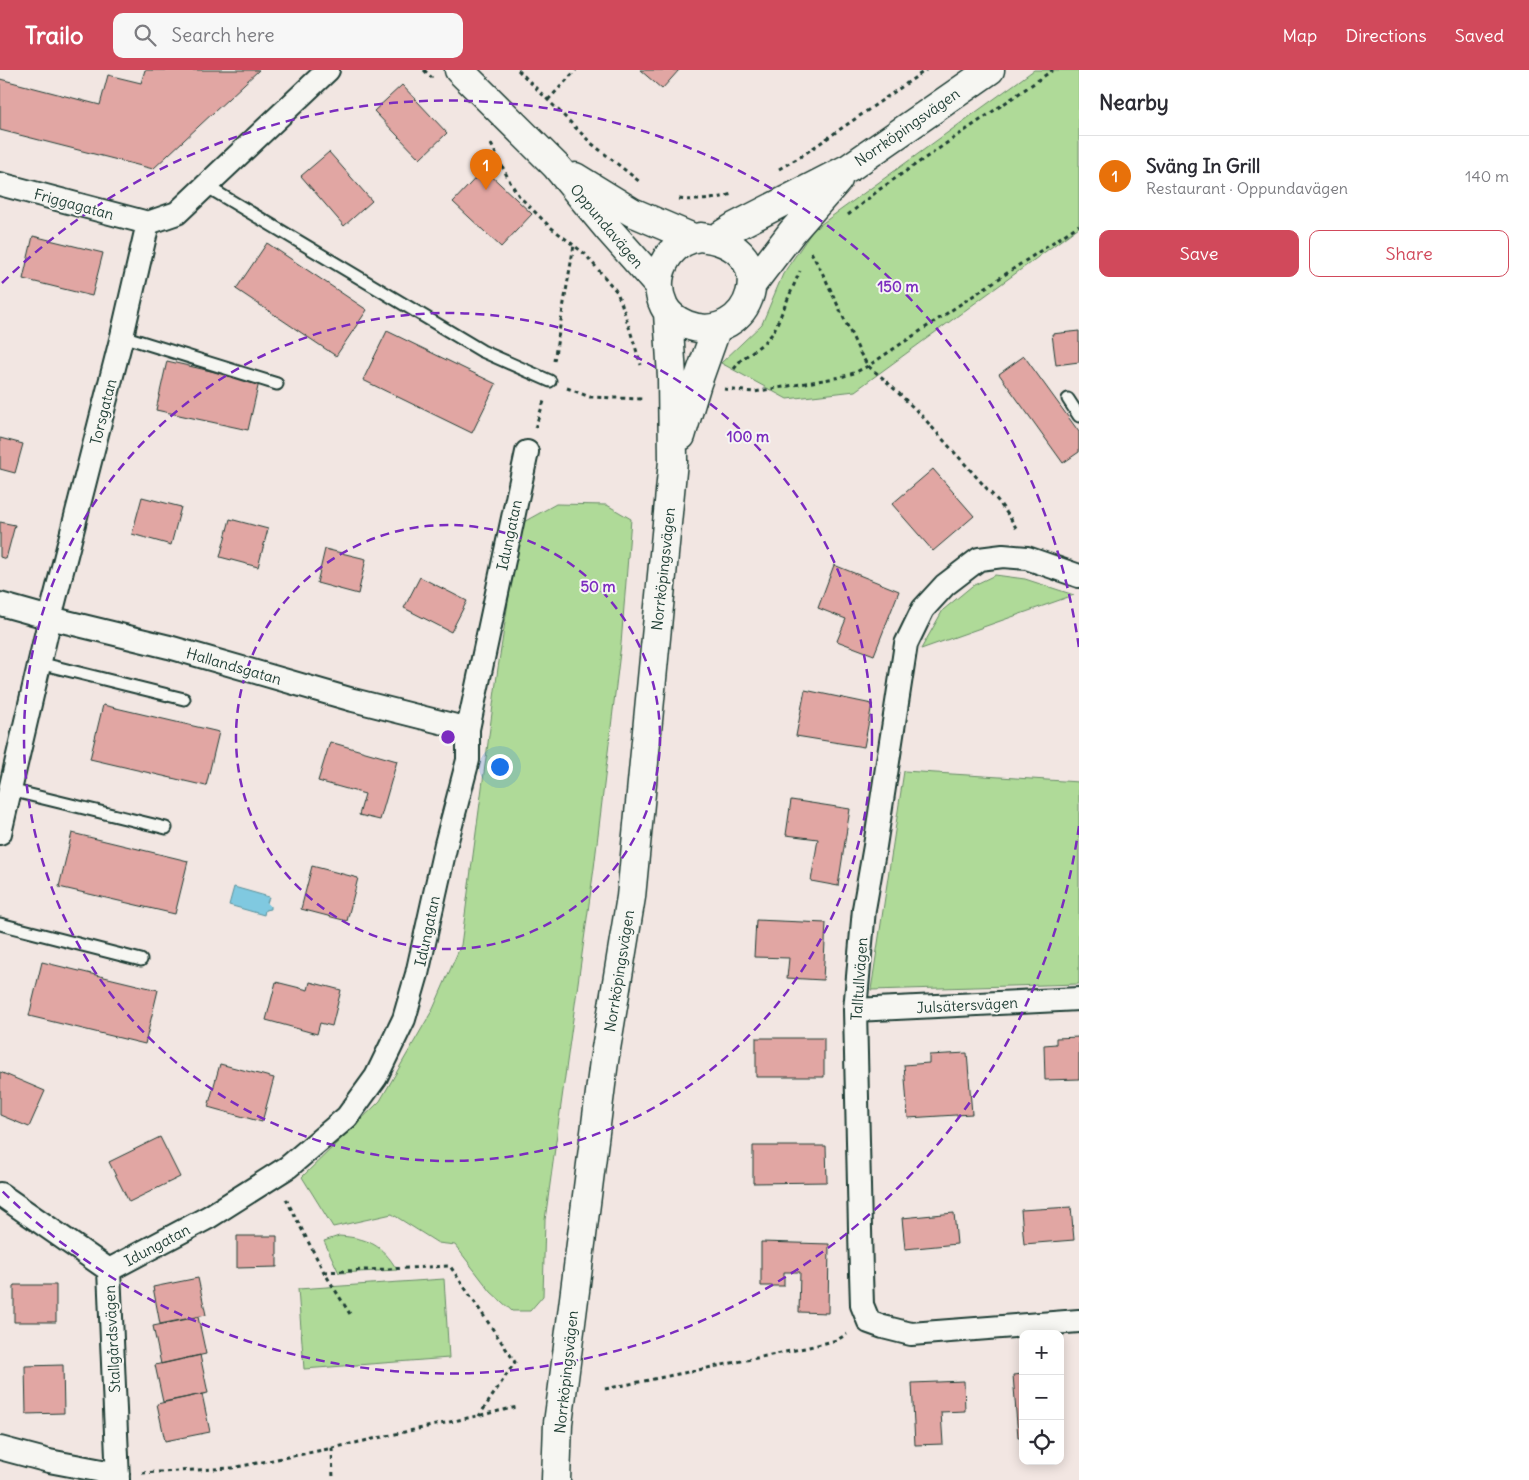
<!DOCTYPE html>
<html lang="en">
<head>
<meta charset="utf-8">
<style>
  :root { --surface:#fff; --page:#f7f7f7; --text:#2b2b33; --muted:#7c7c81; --line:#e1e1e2; --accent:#d1495b }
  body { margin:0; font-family:Delius,sans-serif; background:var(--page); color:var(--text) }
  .controls { position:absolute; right:15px; bottom:15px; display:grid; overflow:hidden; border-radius:10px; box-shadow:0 2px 12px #0003 }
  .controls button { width:45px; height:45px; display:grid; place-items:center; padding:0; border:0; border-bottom:1px solid var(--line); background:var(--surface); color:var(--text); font:25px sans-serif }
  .you { position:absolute; left:499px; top:696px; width:18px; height:18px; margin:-12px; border:4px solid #fff; border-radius:50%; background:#1a73e8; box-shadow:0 0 0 8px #1a73e833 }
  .badge { display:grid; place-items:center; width:32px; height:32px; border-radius:50%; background:var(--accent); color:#fff; font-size:16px; font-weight:700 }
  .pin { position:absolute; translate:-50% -41px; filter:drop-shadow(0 1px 2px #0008) }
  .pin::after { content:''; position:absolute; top:26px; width:18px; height:15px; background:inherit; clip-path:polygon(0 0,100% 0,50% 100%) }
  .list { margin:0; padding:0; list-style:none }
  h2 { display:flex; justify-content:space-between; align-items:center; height:65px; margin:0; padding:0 20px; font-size:21px }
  h2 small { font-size:16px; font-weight:400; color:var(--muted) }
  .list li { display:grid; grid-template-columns:32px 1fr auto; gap:15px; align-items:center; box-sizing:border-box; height:80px; padding:0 20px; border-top:1px solid var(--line) }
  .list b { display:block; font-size:19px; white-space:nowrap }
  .list p { margin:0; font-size:16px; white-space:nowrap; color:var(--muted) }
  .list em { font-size:16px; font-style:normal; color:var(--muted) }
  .actions { display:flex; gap:10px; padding:15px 20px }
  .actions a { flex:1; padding:11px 0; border:1px solid var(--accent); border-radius:10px; text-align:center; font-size:18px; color:var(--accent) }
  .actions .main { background:var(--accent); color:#fff }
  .icon { flex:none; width:28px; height:28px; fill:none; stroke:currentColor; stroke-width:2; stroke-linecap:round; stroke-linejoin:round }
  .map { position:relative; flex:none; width:1079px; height:1410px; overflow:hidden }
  header { display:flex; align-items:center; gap:30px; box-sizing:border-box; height:70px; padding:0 25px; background:var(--accent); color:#fff }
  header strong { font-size:24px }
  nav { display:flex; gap:28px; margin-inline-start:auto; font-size:18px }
  .search { width:350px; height:45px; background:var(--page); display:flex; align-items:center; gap:12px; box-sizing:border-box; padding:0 18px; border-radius:10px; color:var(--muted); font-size:19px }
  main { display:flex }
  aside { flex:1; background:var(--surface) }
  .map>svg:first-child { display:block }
  .green { fill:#afda98; stroke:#678c66 }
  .water { fill:#80c9e0; stroke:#59919b }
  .building { fill:#e1a6a3; stroke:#1f3d34 }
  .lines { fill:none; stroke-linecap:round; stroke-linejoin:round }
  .lane-casing { stroke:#1f3d34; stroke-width:15 }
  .street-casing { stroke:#1f3d34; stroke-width:26 }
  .secondary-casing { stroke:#1f3d34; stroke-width:31 }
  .path { stroke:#1f3d34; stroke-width:3; stroke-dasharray:4 4; stroke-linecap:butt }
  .lane { stroke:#f6f6f2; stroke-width:11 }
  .street { stroke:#f6f6f2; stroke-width:22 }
  .secondary { stroke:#f6f6f2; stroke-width:28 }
  .ring { fill:none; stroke:#7b2cbf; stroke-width:2.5; stroke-dasharray:9 6 }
  .labels { text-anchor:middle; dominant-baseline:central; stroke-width:4; stroke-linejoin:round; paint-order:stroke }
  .street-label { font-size:15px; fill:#1f3d34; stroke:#f6f6f2 }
  .centre { fill:#7b2cbf; stroke:#f6f6f2; stroke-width:2.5 }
  .ring-label { font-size:15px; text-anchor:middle; font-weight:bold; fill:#7b2cbf; stroke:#f6f6f2; stroke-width:4; stroke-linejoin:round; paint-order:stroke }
</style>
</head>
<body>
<header>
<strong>Trailo</strong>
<div class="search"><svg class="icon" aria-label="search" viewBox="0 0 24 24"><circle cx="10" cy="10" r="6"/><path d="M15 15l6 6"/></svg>Search here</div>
<nav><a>Map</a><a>Directions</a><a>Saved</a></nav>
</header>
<main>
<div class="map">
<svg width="1079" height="1410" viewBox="0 0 1079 1410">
  <rect width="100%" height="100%" fill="#f2e6e2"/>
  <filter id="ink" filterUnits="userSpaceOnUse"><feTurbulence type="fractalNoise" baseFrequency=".02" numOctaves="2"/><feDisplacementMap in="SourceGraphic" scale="10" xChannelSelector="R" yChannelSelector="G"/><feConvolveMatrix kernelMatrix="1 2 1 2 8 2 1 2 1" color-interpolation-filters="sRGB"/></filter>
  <g filter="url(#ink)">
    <path class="green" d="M1034,0H1079V157L855,321L787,329L721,293L762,254L783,204L813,160Z
      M556,434L607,435L631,449L621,574L594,798L545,1150L543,1226L530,1241H512L491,1222L455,1175L438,1173L392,1144L333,1157L302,1107L380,1031L433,939L461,875L498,598L520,454Z
      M995,505L1025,509L1074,525L921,579L943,540L972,516Z
      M904,701L1079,712V914L871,920Z
      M339,1166C367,1168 382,1174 397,1200L339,1203L324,1171Z
      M444,1209L449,1288L304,1299L298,1219Z"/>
    <path class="water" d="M234,817L269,827L267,833L270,836V839L265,840L264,845L229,835Z"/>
    <path class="building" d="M145,0H259L153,99L0,60V9L100,35L108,5L141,13Z
      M640,0H679L662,19Z
      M402,15L447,63L420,89L374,41Z
      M329,82L372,131L344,156L301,106Z
      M484,99L532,144L501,177L453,132Z
      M33,166L103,183L92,226L23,209Z
      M267,173L367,240L336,286L236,219Z
      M387,261L496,314L472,363L363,310Z
      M1079,261V292L1056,295L1052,264Z
      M1024,286L1079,362V382L1063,393L999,304Z
      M167,291L259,312L248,360L156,340Z
      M0,368L23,374L15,403L0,399Z
      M933,399L974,446L933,481L892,434Z
      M142,427L181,437L171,475L132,464Z
      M230,449L268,459L258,497L220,487Z
      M0,452L15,455L6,489L0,487Z
      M325,479L366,489L358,524L317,513Z
      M834,495L899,521L874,585L837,571L846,549L818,538Z
      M420,507L467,531L451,562L404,538Z
      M805,620L872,634L864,677L796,666Z
      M103,635L219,662L206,716L90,689Z
      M330,672L397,691L380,750L359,745L365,724L318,711Z
      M791,730L850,739L838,816L811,811L818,769L786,765Z
      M72,763L188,791L175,844L59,817Z
      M312,796L358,808L347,851L301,839Z
      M756,850L826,853L823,910L787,908L789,888L754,887Z
      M42,892L158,920L145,974L29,946Z
      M276,912L308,920L310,912L341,920L332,956L320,953L317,964L266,950Z
      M1079,967V1009L1045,1010L1044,975L1056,974V968Z
      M756,968H824V1007H756Z
      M967,983L972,1044L908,1048L904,995L929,993V985Z
      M220,994L274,1008L262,1052L208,1037Z
      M0,1002L45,1021L29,1057L0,1045Z
      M160,1067L180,1107L129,1132L109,1092Z
      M753,1076H826L827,1112L753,1113Z
      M1071,1137L1074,1170L1024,1174L1021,1140Z
      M954,1143L957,1174L905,1179L902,1148Z
      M237,1166H277V1197L237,1198Z
      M761,1172L829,1174L828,1243L799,1242L800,1202H784V1216H761Z
      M198,1208L206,1245L160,1254L153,1217Z
      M14,1215H56V1252H14Z
      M198,1247L206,1284L161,1294L153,1256Z
      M200,1285L208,1323L163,1332L155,1295Z
      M63,1295L64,1343L26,1344L25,1296Z
      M1023,1304V1367H1018L1013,1305Z
      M964,1311L965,1341L941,1342L943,1374L915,1375L912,1313Z
      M202,1324L210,1362L165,1371L157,1334Z"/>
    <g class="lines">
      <defs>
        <path id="lane" d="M206,116L482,281L550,311
          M122,266L277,314
          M1068,329L1079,346
          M39,593L184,629
          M10,720L166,758
          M0,854L141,890"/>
        <path id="street" d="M0,114L148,153
          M1079,506L1027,488L1003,486L979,489L945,515L923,539L906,574L875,776L864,839L855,940L861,1203L862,1235L869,1252L883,1257L911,1264L1079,1251
          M0,534L50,548L169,577L353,630L468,659
          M0,763L50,548L122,266L148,153L177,143L328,0
          M855,940L1079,929
          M0,1124L109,1200L118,1410
          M109,1200L209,1147L288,1097L347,1047L376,1007L404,949L417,904L446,774L468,690V659L527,382
          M0,1378L49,1391L118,1404"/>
        <path id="secondary" d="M459,0L556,96L610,161L658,215
          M575,107L632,142L693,168
          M700,167C788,176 750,279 687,255C677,251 669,246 664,236C650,207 667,172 700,167Z
          M715,169L736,156L849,98L990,0
          M753,213L792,162L838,110
          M681,366L697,313L717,257
          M556,1410L558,1353L562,1324L604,991L631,827L673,391L672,307L668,243"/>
      </defs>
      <use href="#lane" class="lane-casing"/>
      <use href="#street" class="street-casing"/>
      <use href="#secondary" class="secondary-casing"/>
      <path class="path" d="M424,0L432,8
        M518,0L591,73L640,112
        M548,30L576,0
        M491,74L510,112L519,126L549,156L585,184L617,222L622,235L641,295
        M779,99L800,87L926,0
        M679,129C698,131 714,130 732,124
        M848,145L880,119L1053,0
        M811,182L825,208L860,283L868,296L884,309L921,345L998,431L1009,446L1018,461
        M554,291L574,175
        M734,299L741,290L765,272L773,263L800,201
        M567,318L590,327L643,329
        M724,319L754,322L841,307L854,303L868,296L1079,155
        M535,358L544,331
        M286,1129L324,1202L350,1244
        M324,1202L450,1196L515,1292L479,1346
        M605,1319L805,1278L837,1270L847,1264
        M332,1378L333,1410
        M142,1403L232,1398L328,1379L517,1337"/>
      <use href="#lane" class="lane"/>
      <use href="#street" class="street"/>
      <use href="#secondary" class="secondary"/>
    </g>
  </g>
  <g class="ring">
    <circle cx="448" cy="667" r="212"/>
    <circle cx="448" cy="667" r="424"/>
    <path d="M1079 756A637 637 0 0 1 2 1121M2 213A637 637 0 0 1 1079 578"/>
  </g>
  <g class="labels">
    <g class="street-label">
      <text transform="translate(907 57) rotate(-35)">Norrköpingsvägen</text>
      <text transform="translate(74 134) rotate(15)">Friggagatan</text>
      <text transform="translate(607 156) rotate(50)">Oppundavägen</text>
      <text transform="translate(103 342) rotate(-76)">Torsgatan</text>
      <text transform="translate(509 465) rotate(-78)">Idungatan</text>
      <text transform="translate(663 499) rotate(-84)">Norrköpingsvägen</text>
      <text transform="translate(234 596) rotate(16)">Hallandsgatan</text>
      <text transform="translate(427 861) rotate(-78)">Idungatan</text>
      <text transform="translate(619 901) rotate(-81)">Norrköpingsvägen</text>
      <text transform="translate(859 909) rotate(-86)">Talltullvägen</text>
      <text transform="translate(967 935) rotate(-3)">Julsätersvägen</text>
      <text transform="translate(157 1175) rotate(-28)">Idungatan</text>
      <text transform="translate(112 1269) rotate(-93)">Stallgårdsvägen</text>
      <text transform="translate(566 1302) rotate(-84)">Norrköpingsvägen</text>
    </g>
  </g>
  <circle cx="448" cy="667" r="8" class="centre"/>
  <g class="ring-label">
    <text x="898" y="222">150 m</text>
    <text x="748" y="372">100 m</text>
    <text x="598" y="522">50 m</text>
  </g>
</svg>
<div class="controls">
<button>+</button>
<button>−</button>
<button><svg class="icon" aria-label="locate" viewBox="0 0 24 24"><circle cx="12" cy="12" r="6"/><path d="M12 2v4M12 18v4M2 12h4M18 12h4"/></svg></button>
</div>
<div class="you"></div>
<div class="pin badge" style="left:486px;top:120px;background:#e8710a">1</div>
</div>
<aside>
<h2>Nearby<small></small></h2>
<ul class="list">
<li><span class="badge" style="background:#e8710a">1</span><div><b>Sväng In Grill</b><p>Restaurant · Oppundavägen</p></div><em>140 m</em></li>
</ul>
<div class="actions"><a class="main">Save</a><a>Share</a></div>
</aside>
</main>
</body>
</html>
